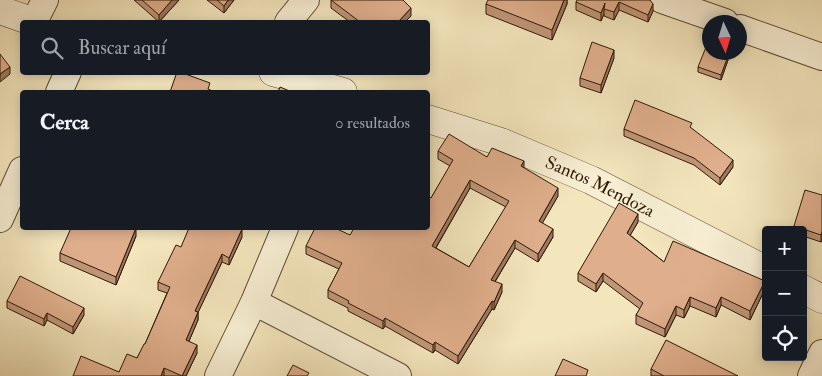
<!DOCTYPE html>
<html lang="es">
<head>
<meta charset="utf-8">
<style>
  :root { --surface:#171b24; --page:#20242c; --text:#f1f3f6; --muted:#9ea1a6; --line:#363941 }
  body { margin:0; font-family:"IM FELL Double Pica",serif; background:var(--page); color:var(--text) }
  .controls { position:absolute; right:15px; bottom:15px; display:grid; overflow:hidden; border-radius:5px; box-shadow:0 2px 12px #0003 }
  .controls button { width:45px; height:45px; display:grid; place-items:center; padding:0; border:0; border-bottom:1px solid var(--line); background:var(--surface); color:var(--text); font:25px sans-serif }
  .compass { position:absolute; left:702px; top:15px; width:45px; height:45px; border-radius:50%; background:var(--surface); box-shadow:0 2px 12px #0003; rotate:176deg }
  .list { margin:0; padding:0; list-style:none }
  h2 { display:flex; justify-content:space-between; align-items:center; height:65px; margin:0; padding:0 20px; font-size:21px }
  h2 small { font-size:16px; font-weight:400; color:var(--muted) }
  .icon { flex:none; width:28px; height:28px; fill:none; stroke:currentColor; stroke-width:2; stroke-linecap:round; stroke-linejoin:round }
  .map { position:relative; flex:none; width:822px; height:376px; overflow:hidden }
  .search { position:absolute; background:var(--surface); box-shadow:0 2px 12px #0003; left:20px; top:20px; width:410px; height:55px; display:flex; align-items:center; gap:12px; box-sizing:border-box; padding:0 18px; border-radius:5px; color:var(--muted); font-size:19px }
  .panel { position:absolute; background:var(--surface); box-shadow:0 2px 12px #0003; left:20px; top:90px; width:410px; height:140px; border-radius:5px }
  .map>svg:first-child { display:block }
  .lines { fill:none; stroke-linecap:round; stroke-linejoin:round }
  .minor-casing { stroke:#614b33; stroke-width:28 }
  .tertiary-casing { stroke:#614b33; stroke-width:29 }
  .minor { stroke:#f7eed3; stroke-width:26 }
  .tertiary { stroke:#f7eed3; stroke-width:28 }
  .wall { fill:#c09678; stroke:#301805; fill-rule:evenodd }
  .shaded-wall { fill:#9c7a62; stroke:#301805 }
  .building { fill:#dfae8c; stroke:#301805; fill-rule:evenodd }
  .labels { text-anchor:middle; dominant-baseline:central; stroke-width:4.5; stroke-linejoin:round; paint-order:stroke }
  .street-label { font-size:18px; fill:#301805; stroke:#f7eed3 }
</style>
</head>
<body>
<div class="map">
<svg width="822" height="376" viewBox="0 0 822 376">
  <rect width="100%" height="100%" fill="#f3e5bc"/>
  <filter id="stains"><feTurbulence type="fractalNoise" baseFrequency=".004" numOctaves="4"/><feColorMatrix values="0 0 0 0 .2 0 0 0 0 .09 0 0 0 0 .02 0 0 0 .5 -.17"/></filter>
  <radialGradient id="worn" r=".72"><stop offset=".6" stop-color="#630" stop-opacity="0"/><stop offset="1" stop-color="#630" stop-opacity=".3"/></radialGradient>
  <g class="lines">
    <defs>
      <path id="minor" d="M662,0L725,22
        M34,22L45,0
        M288,22L306,0
        M740,28L822,57
        M59,92L68,72
        M0,219L22,170
        M254,302L398,376
        M218,376L254,302L285,228
        M811,376L822,353"/>
      <g id="tertiary">
        <path d="M0,10L34,22"/>
        <path d="M273,72L343,92"/>
        <path id="s1" d="M428,119L501,142L591,180L766,270"/>
        <path d="M803,289L822,299"/>
      </g>
    </defs>
    <use href="#minor" class="minor-casing"/>
    <use href="#tertiary" class="tertiary-casing"/>
    <use href="#minor" class="minor"/>
    <use href="#tertiary" class="tertiary"/>
  </g>
  <path class="wall" d="M134,0H179L159,22Z
    M207,0H234L224,13Z
    M331,0L411,16L405,22H350L331,8Z
    M567,0V4L552,40L486,14V4Z
    M650,0L653,11L648,22L619,10L614,20L604,16V14L601,21L576,10V2Z
    M614,58L601,93L580,86V78Z
    M728,60L721,80L698,72V67Z
    M624,129H692L733,167L720,185L694,165L624,136Z
    M438,151L487,157L524,168L558,196L542,223L553,237L538,262L515,248L495,282L502,292L494,310L492,309L458,364L435,350L433,353L385,326L383,329L348,311V308L328,298V290L339,269L306,254V246L350,235L428,228L431,198L450,166L438,159ZM470,188L506,207L469,267L436,248Z
    M822,195V238L821,242L803,236V230H794V226Z
    M638,222L630,235L664,262L765,289L750,320L721,305L716,317L690,306L684,318L676,315L665,337L636,324V315L640,309L603,281L596,292L578,281V273Z
    M136,236L116,285L60,261V253Z
    M242,237L229,265L222,262L198,312V320L189,341L197,353L186,376H73L119,372L137,358L145,344L167,293L158,290V282L181,247Z
    M7,301L84,315L73,334L47,320L44,326L7,308Z
    M651,369L738,376H651Z"/>
  <path class="shaded-wall" d="M172,0H179L159,22V15Z
    M228,0H234L224,13V6Z
    M564,0H567V4L552,40V30Z
    M619,2V10L614,20V12Z
    M605,3L604,9V14L601,21V13Z
    M653,4V11L648,22V15Z
    M411,8V16L405,22H398Z
    M614,50V58L601,93V85Z
    M728,56V60L721,80V75Z
    M10,67V74L0,82V74Z
    M733,160V167L720,185V178Z
    M524,161V169L521,166Z
    M470,180V188L432,254V246Z
    M558,188V196L539,229V221Z
    M638,214V222L627,241V233Z
    M136,228V236L116,285V277Z
    M242,229V237L229,265V258Z
    M553,229V237L538,262V254Z
    M822,231V238L821,242V235Z
    M515,240V248L491,288V280Z
    M222,254V262L195,319V311Z
    M603,273V281L596,292V284Z
    M765,281V289L750,320V311Z
    M502,284V292L494,310V302Z
    M690,297V306L684,318V310Z
    M721,297V305L716,317V308Z
    M492,301V309L458,364V356Z
    M676,306V315L665,337V329Z
    M84,308V315L73,334V327Z
    M198,312V320L186,348V340Z
    M47,313V320L44,326V319Z
    M385,318V326L383,329V321Z
    M435,342V350L433,353V345Z
    M197,345V353L186,376H182Z
    M164,368V376H161Z"/>
  <path class="building" d="M142,0H172L159,15Z
    M217,0H228L224,6Z
    M331,0H403L411,8L398,22H360Z
    M488,0H564L552,30L486,4Z
    M577,0H650L653,4L648,15L619,2L614,12L604,9L605,3L601,13L576,2Z
    M592,42L614,50L601,85L580,78Z
    M706,47L710,49V52H719L728,56L721,75L698,67Z
    M0,54L10,67L0,74Z
    M177,72H180L210,83L208,89L215,92H170Z
    M280,87L292,92H278Z
    M635,100L692,123L690,127L733,160L720,178L694,158L624,129Z
    M449,134L487,157L492,148L524,161L521,166L558,188L539,221L553,229L538,254L515,240L491,280L502,284L494,302L492,301L458,356L435,342L433,345L385,318L383,321L348,303L349,301L328,290L342,263L306,246L315,228H335L350,235L354,228H428V196L431,198L453,160L438,151ZM470,180L509,201L469,267L432,246Z
    M805,190L822,195V231L821,235L794,226Z
    M619,203L638,214L627,233L664,262L673,241L765,281L750,311L721,297L716,308L690,297L684,310L676,306L665,329L636,315L643,303L603,273L596,284L578,273Z
    M71,228H136L116,277L60,253Z
    M189,228H239L242,229L229,258L222,254L195,311L198,312L186,340L197,345L182,376L164,368L161,376H73L81,356L119,372L127,354L137,358L144,344H145L170,287L158,282L176,245L181,247Z
    M20,276L84,308L73,327L47,313L44,319L7,301Z
    M666,340L738,376H664L651,369Z
    M563,359L588,370L586,376H555Z
    M293,365L309,373L307,376H287Z"/>
  <g class="labels">
    <g class="street-label">
      <text stroke="none"><textPath href="#s1" startOffset="185">Santos Mendoza</textPath></text>
    </g>
  </g>
  <rect width="100%" height="100%" filter="url(#stains)"/>
  <rect width="100%" height="100%" fill="url(#worn)"/>
</svg>
<div class="controls">
<button>+</button>
<button>−</button>
<button><svg class="icon" aria-label="locate" viewBox="0 0 24 24"><circle cx="12" cy="12" r="6"/><path d="M12 2v4M12 18v4M2 12h4M18 12h4"/></svg></button>
</div>
<svg class="compass" viewBox="-18 -18 36 36"><path d="M0-13l5 13h-10z" fill="#e53935"/><path d="M0 13l5-13h-10z" fill="#9ea1a6"/></svg>
<div class="search"><svg class="icon" aria-label="search" viewBox="0 0 24 24"><circle cx="10" cy="10" r="6"/><path d="M15 15l6 6"/></svg>Buscar aquí</div>
<section class="panel">
<h2>Cerca<small>0 resultados</small></h2>
<ul class="list">
</ul>
</section>
</div>
</body>
</html>
